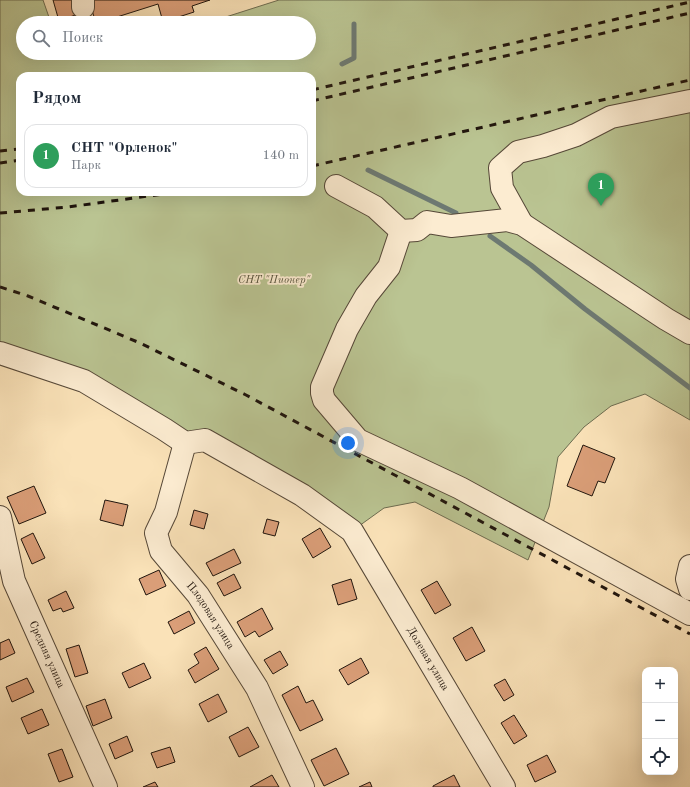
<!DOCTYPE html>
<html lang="ru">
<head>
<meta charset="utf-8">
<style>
  :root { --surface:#fff; --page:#f6f6f7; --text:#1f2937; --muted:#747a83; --line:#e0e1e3; --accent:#0b8043 }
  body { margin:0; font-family:"Old Standard TT",serif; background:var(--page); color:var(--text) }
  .controls { position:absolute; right:12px; bottom:12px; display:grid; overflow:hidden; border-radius:8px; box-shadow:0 4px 16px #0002 }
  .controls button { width:36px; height:36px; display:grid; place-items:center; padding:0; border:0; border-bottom:1px solid var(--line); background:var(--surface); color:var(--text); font:20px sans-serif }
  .you { position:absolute; left:348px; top:443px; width:14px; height:14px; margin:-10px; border:3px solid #fff; border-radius:50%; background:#1a73e8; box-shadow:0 0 0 6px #1a73e833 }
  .badge { display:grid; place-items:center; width:26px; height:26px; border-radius:50%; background:var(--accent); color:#fff; font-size:13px; font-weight:700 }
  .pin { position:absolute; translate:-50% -33px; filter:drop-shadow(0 1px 2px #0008) }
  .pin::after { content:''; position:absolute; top:21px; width:14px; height:12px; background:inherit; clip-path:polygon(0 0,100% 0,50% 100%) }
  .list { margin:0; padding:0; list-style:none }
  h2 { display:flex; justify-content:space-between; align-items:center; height:52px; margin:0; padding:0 16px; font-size:17px }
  h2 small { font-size:13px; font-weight:400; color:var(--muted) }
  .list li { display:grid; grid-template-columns:26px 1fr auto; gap:12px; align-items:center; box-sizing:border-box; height:64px; margin:0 8px 8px; padding:0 8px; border:1px solid var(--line); border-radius:12px }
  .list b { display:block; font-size:15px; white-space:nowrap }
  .list p { margin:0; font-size:13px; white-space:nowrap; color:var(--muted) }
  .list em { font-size:13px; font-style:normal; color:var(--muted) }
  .icon { flex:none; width:22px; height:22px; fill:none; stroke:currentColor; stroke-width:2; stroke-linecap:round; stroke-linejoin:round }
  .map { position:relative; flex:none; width:690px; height:787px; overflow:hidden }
  .search { position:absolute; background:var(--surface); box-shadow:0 4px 16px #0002; left:16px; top:16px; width:300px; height:44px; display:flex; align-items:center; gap:10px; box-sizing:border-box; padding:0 14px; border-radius:22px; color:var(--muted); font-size:15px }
  .panel { position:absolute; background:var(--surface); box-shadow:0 4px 16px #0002; left:16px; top:72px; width:300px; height:124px; border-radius:12px }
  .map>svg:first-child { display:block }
  .green { fill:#bac492; stroke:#6d6c50; fill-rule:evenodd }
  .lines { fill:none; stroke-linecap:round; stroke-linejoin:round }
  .stream { stroke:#6d7972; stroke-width:5 }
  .building { fill:#da9e78; stroke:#20150d }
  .minor-casing { stroke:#564838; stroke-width:24 }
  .minor { stroke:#fcecd1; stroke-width:22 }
  .rail { stroke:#20150d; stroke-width:3; stroke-dasharray:7 7; stroke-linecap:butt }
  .labels { text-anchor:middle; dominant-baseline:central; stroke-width:3.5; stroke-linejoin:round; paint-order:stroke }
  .park-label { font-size:11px; font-style:italic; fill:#56523c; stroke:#fcecd1 }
  .street-label { font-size:11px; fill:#20150d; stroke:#fcecd1 }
</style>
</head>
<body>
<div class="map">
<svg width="690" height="787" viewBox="0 0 690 787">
  <rect width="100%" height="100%" fill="#fae2b8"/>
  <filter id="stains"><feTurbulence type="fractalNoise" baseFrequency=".005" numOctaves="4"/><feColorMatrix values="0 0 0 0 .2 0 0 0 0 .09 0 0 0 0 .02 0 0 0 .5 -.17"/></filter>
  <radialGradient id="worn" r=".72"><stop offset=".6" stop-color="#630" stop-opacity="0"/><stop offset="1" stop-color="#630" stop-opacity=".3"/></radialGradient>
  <path class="green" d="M0,0H43L51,23H23V53H309V23H207L279,0H690V420L645,394L611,406L584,427L558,457L549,507L528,560L415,502L384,508L352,531L164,429L0,353ZM20,76H312V192H20Z"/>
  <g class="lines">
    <path class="stream" d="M342,64L354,58V24
      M368,170L456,213
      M490,236L531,265L585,309L690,388"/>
  </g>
  <path class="building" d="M53,0H73L78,14L59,21Z
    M94,0H210L192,6L194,12L163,22L158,4L98,23H96L89,1Z
    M583,445L615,458L605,483L598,481L592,496L567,486Z
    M34,486L46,513L19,524L7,497Z
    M105,500L128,505L123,526L100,520Z
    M194,510L208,514L204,529L190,525Z
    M267,519L279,522L275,536L263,533Z
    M320,528L331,547L313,558L302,539Z
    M33,533L45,558L32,564L21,539Z
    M234,549L241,563L213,576L206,563Z
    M159,570L166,586L146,595L139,579Z
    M234,574L241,588L224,596L217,583Z
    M351,579L357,599L338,605L332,585Z
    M437,581L451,605L435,614L421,590Z
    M66,591L74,608L63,612L61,608L53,611L48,600Z
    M262,608L273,629L259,637L255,631L245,637L237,622Z
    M189,611L195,623L174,634L168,622Z
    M472,627L485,651L466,661L453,638Z
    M9,639L15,653L0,660V643Z
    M79,645L88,673L75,677L66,649Z
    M206,647L219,669L195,683L188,670L199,663L194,654Z
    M280,651L288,665L273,674L264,660Z
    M361,658L369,673L348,685L339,670Z
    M144,663L151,678L129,688L122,673Z
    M27,678L34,692L12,702L6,687Z
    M505,679L514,695L504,701L494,685Z
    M298,686L306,703L313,700L323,720L300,731L282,695Z
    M218,694L227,712L208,722L199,704Z
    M105,699L112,718L93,726L86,706Z
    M42,709L49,725L28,734L21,718Z
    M514,715L527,736L514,744L501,723Z
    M248,727L259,747L239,757L229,737Z
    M127,736L133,751L115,759L109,744Z
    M170,747L175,762L157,768L151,753Z
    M336,748L349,774L324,786L311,760Z
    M62,749L73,777L59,782L48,754Z
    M547,755L556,772L535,782L527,765Z
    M272,775L279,787H250Z
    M454,775L460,787H433V786Z
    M155,782L158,787H143Z
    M370,782L372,787H359Z"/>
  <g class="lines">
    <defs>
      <g id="minor">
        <path d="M83,7V0"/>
        <path d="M336,186L375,207L401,231L417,230L427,222L451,226L507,220L522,224L666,319L690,333"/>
        <path d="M522,224L502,188L500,168L518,152L543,146L576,135L611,117L690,101"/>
        <path d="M401,231L389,267L366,296L347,329L322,387V393L324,400L358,440L460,488L690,614"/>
        <path id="s1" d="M0,353L84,381L164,429L185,443L205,440L302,495L352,531L504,787"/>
        <path id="s2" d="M185,443L166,512L156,533L161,551L198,595L257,688L303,787"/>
        <path id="s3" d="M0,517L14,581L106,787"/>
        <path d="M690,566L687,579L690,589"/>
      </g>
    </defs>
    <use href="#minor" class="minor-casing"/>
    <use href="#minor" class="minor"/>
    <path class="rail" d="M312,90L690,2
      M312,101L690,13
      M0,151L20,149
      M0,163L20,160
      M312,166L690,80
      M0,213L68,207L178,192
      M0,287L28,296L140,343L246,395L690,634"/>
  </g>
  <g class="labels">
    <g class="park-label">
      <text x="274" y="280">СНТ "Пионер"</text>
    </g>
    <g class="street-label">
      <text stroke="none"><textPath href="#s2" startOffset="195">Плодовая улица</textPath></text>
      <text stroke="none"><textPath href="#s3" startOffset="146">Средняя улица</textPath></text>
      <text stroke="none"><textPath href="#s1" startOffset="549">Долевая улица</textPath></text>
    </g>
  </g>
  <rect width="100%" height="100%" filter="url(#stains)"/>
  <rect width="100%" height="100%" fill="url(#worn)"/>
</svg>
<div class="controls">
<button>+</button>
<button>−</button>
<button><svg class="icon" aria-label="locate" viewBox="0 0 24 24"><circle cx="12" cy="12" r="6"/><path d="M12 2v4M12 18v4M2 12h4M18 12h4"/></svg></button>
</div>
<div class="you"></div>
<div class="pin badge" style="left:601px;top:206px;background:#2e9e5b">1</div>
<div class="search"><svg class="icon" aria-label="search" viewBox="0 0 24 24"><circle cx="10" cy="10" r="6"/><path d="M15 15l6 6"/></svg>Поиск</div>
<section class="panel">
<h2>Рядом<small></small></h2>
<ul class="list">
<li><span class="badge" style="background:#2e9e5b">1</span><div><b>СНТ &quot;Орленок&quot;</b><p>Парк</p></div><em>140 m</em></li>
</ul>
</section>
</div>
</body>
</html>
